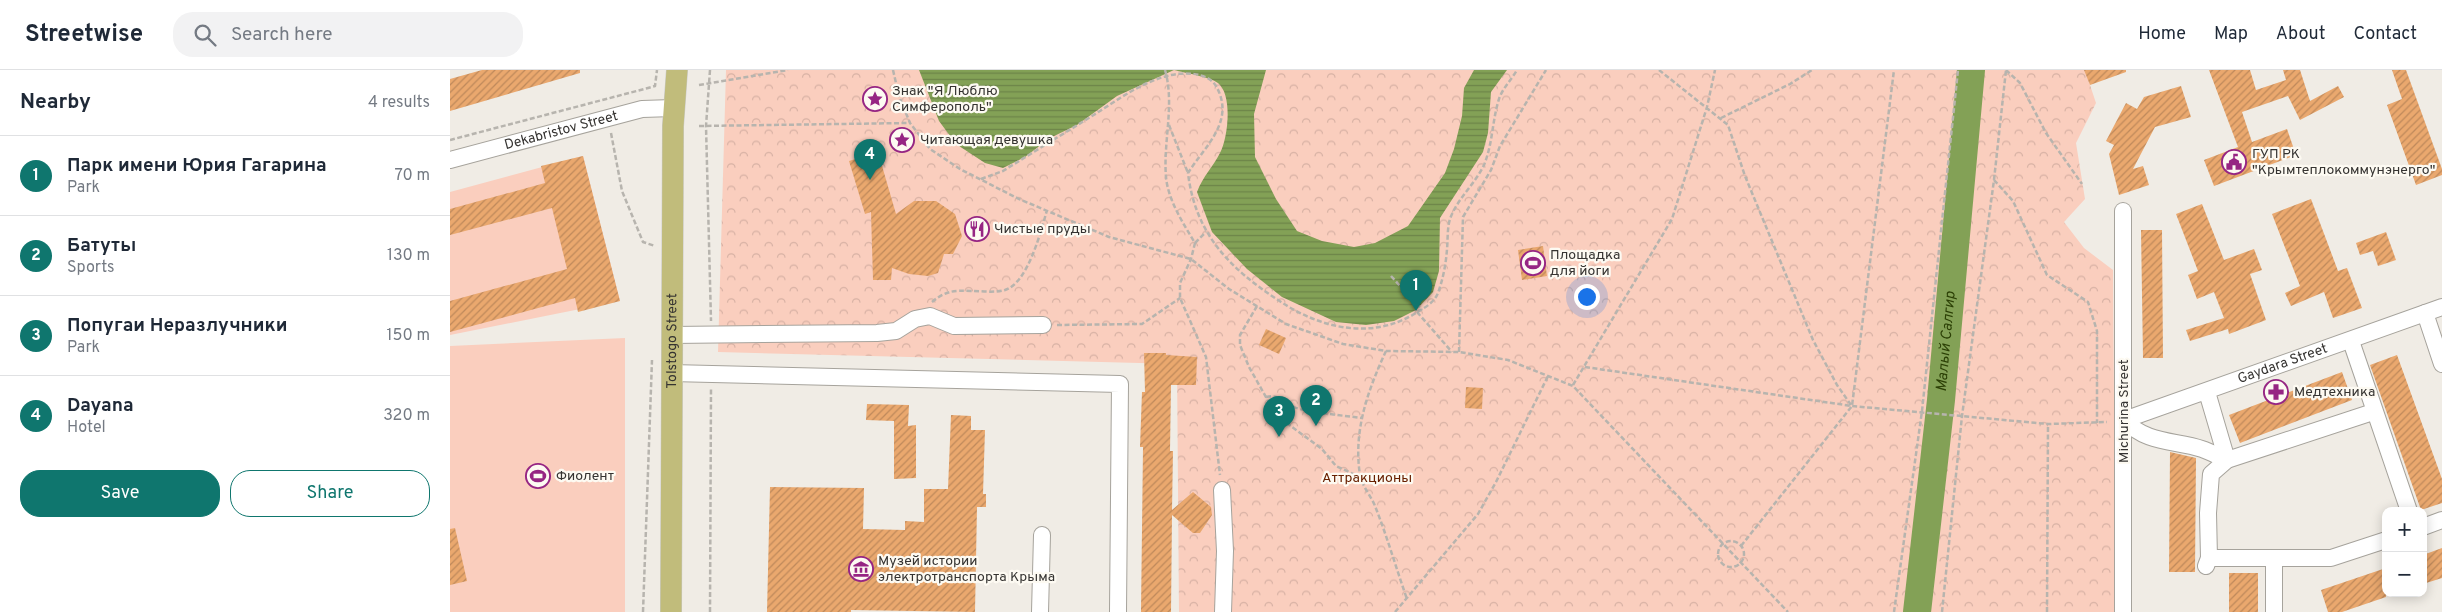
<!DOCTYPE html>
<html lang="en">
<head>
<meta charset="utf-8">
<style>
  :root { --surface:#fff; --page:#f2f2f3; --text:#1f2937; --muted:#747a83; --line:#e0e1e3; --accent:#0f766e }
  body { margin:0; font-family:Overpass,sans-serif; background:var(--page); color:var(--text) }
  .controls { position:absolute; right:15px; bottom:15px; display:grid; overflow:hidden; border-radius:10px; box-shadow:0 2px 12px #0003 }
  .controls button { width:45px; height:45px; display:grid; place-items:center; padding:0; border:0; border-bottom:1px solid var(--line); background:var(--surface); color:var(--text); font:25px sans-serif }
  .you { position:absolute; left:1136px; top:226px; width:18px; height:18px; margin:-12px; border:4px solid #fff; border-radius:50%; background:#1a73e8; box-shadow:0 0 0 8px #1a73e833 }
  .badge { display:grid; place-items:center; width:32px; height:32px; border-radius:50%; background:var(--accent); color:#fff; font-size:16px; font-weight:700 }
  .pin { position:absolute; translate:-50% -41px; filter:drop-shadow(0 1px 2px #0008) }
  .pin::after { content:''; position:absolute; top:26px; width:18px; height:15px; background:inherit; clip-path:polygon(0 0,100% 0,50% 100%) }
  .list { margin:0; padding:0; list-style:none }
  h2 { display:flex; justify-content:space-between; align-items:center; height:65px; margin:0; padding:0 20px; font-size:21px }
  h2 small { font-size:16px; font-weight:400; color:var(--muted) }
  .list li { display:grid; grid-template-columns:32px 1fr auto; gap:15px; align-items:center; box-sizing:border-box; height:80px; padding:0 20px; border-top:1px solid var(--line) }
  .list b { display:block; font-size:19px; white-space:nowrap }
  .list p { margin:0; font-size:16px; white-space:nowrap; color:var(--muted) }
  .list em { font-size:16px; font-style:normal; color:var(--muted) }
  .actions { display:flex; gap:10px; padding:15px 20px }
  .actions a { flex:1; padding:11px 0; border:1px solid var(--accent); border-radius:20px; text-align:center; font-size:18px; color:var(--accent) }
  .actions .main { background:var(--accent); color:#fff }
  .icon { flex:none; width:28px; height:28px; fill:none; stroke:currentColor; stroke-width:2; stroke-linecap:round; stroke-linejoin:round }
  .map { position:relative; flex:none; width:1992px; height:542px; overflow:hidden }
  header { display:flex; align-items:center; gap:30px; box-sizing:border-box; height:70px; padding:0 25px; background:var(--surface); border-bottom:1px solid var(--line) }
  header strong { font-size:24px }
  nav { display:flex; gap:28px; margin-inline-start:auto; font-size:18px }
  .search { width:350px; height:45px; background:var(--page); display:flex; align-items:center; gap:12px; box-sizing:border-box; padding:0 18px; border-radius:20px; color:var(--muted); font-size:19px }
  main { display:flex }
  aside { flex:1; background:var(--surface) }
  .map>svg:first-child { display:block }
  .grass { fill:#facebe }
  .park { fill:url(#park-crowns) }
  .water { fill:url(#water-rules) }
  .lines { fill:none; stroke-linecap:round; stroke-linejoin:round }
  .river { stroke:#83a156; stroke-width:28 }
  .building { fill:url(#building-hatch) }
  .minor-casing { stroke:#a6a39c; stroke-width:18 }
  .major-casing { stroke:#cacac9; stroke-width:22 }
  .path { stroke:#b7b4ae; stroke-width:2.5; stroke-dasharray:5 2.5; stroke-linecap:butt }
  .minor { stroke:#fff; stroke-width:16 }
  .major { stroke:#c1bc7b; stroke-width:21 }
  .labels { text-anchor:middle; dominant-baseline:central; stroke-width:4.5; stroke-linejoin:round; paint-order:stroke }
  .poi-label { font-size:14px; fill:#353331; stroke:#fdfaf2; text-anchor:start }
  .street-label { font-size:14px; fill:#353331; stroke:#fdfaf2 }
  .park-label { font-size:14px; fill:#682000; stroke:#fdfaf2 }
  .water-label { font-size:15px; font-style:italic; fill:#2c4006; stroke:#fdfaf2 }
</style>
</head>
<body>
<header>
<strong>Streetwise</strong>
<div class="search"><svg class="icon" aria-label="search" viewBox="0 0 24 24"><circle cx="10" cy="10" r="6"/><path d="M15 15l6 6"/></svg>Search here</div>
<nav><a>Home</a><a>Map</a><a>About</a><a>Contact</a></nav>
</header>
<main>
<aside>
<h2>Nearby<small>4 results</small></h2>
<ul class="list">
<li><span class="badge">1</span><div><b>Парк имени Юрия Гагарина</b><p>Park</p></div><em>70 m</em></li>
<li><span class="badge">2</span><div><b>Батуты</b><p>Sports</p></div><em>130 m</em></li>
<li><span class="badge">3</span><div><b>Попугаи Неразлучники</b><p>Park</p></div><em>150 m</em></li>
<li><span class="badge">4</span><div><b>Dayana</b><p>Hotel</p></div><em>320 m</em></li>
</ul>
<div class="actions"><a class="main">Save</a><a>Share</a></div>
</aside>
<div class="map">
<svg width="1992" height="542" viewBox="0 0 1992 542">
  <defs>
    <pattern id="park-crowns" width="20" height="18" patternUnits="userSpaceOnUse" patternTransform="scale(1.25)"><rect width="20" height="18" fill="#facebe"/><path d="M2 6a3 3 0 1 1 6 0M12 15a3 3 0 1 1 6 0" fill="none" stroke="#d7b1a4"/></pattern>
    <pattern id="water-rules" width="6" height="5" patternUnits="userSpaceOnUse" patternTransform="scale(1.25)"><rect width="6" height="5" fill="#83a156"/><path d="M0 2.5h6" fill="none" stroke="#6c8448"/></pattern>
    <pattern id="building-hatch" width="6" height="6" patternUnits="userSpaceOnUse" patternTransform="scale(1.25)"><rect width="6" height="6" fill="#eaa86e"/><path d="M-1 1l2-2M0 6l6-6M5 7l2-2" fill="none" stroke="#be895b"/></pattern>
  </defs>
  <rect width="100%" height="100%" fill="#f0ece5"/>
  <path class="grass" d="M133,86L170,231L0,265V122Z
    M175,268V542H0V276Z"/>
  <path class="park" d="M276,0H1635L1646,33L1626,73L1635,129L1614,152L1634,178L1663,200L1664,335L1667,375L1665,542H729L727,294L268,282Z"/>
  <path class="water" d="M469,0H816L804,44L805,87L826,129L847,161L872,171L904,177L925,173L958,156L995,103L1004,79L1012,46L1014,18L1024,0H1057L1041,22L1038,63L1033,82L990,148L989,201L983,222L966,240L944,251L916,255L886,252L832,227L797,199L762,162L747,122C753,106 763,97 770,83C778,68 783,25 768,13C760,7 735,3 724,0L667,26L627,55L600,68L575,87L553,98L535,93L506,74L489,51Z"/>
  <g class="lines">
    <path class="river" id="s1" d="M1467,542L1491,330L1521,0"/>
  </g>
  <path class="building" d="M32,0H130V3L0,41V9Z
    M1634,0H1676V2L1640,15Z
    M1759,0H1800L1806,20L1836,10L1833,0H1850L1860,31L1888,16L1894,27L1850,50L1838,26L1792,42L1802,72L1837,59L1846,85L1764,116L1754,90L1788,77Z
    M1942,0H1956L1992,99V105L1966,115L1937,35L1952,29Z
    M1731,16L1741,47L1705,57L1683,99L1693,96L1699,115L1669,125L1659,84L1664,75L1656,71L1676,33L1687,39L1694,27Z
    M428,82L446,144L464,131H486L505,144L512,166L503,184H494L488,203L478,206L459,204L442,198L441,210H423L421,142L415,144L399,91Z
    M133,86L170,231L128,242L125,228L0,262V231L117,199L102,138L0,165V139L95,113L91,96Z
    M1861,129L1888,201L1897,198L1912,238L1883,248L1874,222L1841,236L1835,223L1850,216L1822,144Z
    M1752,134L1774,190L1804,179L1812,200L1800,204L1816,250L1779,264L1778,259L1740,271L1736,260L1774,248L1764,222L1747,229L1738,205L1748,201L1726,144Z
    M1691,160H1712L1713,288H1693Z
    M1936,162L1946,190L1928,196L1923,181L1910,185L1906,173Z
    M1093,176L1097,206L1072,210L1068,180Z
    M816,259L836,268L829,284L809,275Z
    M694,283H716V285L747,287L746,315H721L720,381H723L722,440L743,422L761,437L762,445L750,463H743L722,445L721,542H691L693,377H690L692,322H695Z
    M1947,285L1992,409V433L1971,440L1920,295Z
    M1892,302L1902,330L1790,373L1779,345Z
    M1016,317L1033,318L1032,339L1015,338Z
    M417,334L459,335L458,356L466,355V408L444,409V351L416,350Z
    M501,345L521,346V360H535L533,424H536V437H527L525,542L401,540V542H317L320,417L414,418L413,459L455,460V451L474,452V419H498Z
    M1720,382L1746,388L1745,502H1719Z
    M5,458L17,511L0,515V459Z
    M1992,478V508L1973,514V485Z
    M1936,498V527L1892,542H1878L1871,520Z
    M1779,503H1808V542H1779Z"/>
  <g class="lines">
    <defs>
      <g id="minor">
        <path id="s2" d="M0,90L192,39L223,38"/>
        <path d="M1673,141V542"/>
        <path d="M1975,243L1992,294"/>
        <path d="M221,265L427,263L446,261L465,249L480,246L504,256L593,255"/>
        <path d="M1901,271L1959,441"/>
        <path d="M221,303L670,314L668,542"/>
        <path id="s3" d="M1757,322L1777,390C1769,387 1761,382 1752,379C1724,370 1697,374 1674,350L1992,237"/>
        <path d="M772,420L775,481L773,542"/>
        <path d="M1973,457L1992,450"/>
        <path d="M1759,488H1881L1936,470"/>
        <path d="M1756,496L1759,488L1758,443L1761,404L1777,390L1923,342"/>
        <path d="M590,542L592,465"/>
        <path d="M1824,542V489"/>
      </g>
      <g id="major">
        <path id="s4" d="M221,542L223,56L227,0"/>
      </g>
    </defs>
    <use href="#minor" class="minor-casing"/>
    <use href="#major" class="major-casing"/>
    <path class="path" d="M260,0L256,56L261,251
      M443,0L449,26L460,53L480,79L510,99L569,129L659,167L741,189L779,219L836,254L893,274L936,281L1009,282L1058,290L1123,316L1338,542
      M715,0C725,35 713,71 716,107C718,130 733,153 745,173L741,189L730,213V228L756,287L770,405
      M1209,0L1278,55L1295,106L1363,270L1387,315L1401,335
      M1556,0L1570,13L1596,63L1632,114
      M249,15L338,0
      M1271,48L1340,14L1362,0
      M719,55L738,103
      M249,56L460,53
      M161,63L172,121L193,172L205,176
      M0,70L198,18L205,16L207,0
      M531,109L553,101C585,81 618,61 650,41C670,28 693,12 717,6C731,2 757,1 766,16C786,51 755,76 738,103C745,163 779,198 828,230C869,258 921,271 966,243C974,238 984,233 988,223C993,209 996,194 997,179C998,169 997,159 1000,149C1007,129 1025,114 1034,95C1043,73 1042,51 1049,29C1052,19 1062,9 1067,0
      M1544,110L1563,131L1597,205L1638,232L1647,261V353
      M745,173L756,162
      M941,206L972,240
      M482,232C495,221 504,220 521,221C532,221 545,223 555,220C578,213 591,161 597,140
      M807,236L790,265V275L799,297L821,336L834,351L872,379L886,396L910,407
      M967,242L1002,282
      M607,255L692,254L730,228
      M936,281C918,320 903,361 910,405C912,416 921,426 925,436C937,466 946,498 957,529
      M1009,282L1013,147L1041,100L1050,76L1096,0
      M1135,297L1402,336L1598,354L1657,352
      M1123,315L1222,149L1257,37L1265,0
      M816,327C829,324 834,332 844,337C854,342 898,346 912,348
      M1268 484a13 13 0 1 1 26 0a13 13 0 1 1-26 0Z
      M1291,476L1402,336L1444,0
      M193,542L202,290
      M260,542L261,319
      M945,542L1028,444L1046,412L1098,306
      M1444,542L1472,341L1508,0
      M1492,542L1512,346L1544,110L1556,0
      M1597,542L1598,354"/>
    <use href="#minor" class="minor"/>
    <use href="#major" class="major"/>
  </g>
  <defs>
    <symbol id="sight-ring" viewBox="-11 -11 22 22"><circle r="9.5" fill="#fdfaf2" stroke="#962583" stroke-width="1.5"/><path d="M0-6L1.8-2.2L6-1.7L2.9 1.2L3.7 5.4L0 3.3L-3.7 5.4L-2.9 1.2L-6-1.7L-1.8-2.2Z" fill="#962583"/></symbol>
    <symbol id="civic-ring" viewBox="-11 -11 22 22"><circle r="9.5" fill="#fdfaf2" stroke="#962583" stroke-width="1.5"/><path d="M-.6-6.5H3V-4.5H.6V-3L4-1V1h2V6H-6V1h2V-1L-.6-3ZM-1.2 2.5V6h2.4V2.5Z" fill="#962583"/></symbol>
    <symbol id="restaurant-ring" viewBox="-11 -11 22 22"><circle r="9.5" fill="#fdfaf2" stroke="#962583" stroke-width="1.5"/><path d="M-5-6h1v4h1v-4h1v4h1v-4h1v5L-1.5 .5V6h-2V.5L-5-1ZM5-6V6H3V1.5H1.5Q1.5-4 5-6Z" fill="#962583"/></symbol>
    <symbol id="stadium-ring" viewBox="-11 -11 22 22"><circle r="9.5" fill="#fdfaf2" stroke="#962583" stroke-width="1.5"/><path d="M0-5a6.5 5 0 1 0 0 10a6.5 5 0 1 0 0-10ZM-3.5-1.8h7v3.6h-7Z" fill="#962583"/></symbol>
    <symbol id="pharmacy-ring" viewBox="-11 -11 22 22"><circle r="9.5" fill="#fdfaf2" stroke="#962583" stroke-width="1.5"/><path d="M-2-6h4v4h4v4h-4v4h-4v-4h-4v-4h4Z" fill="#962583"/></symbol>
    <symbol id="museum-ring" viewBox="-11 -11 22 22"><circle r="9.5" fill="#fdfaf2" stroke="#962583" stroke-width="1.5"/><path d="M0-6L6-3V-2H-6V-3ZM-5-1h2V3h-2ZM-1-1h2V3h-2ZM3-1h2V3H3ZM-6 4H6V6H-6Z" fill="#962583"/></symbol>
  </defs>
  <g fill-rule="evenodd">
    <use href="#sight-ring" x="411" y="15" width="28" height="28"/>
    <use href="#sight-ring" x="438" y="56" width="28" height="28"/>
    <use href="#civic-ring" x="1770" y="78" width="28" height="28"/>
    <use href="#restaurant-ring" x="513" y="145" width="28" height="28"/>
    <use href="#stadium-ring" x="1069" y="179" width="28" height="28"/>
    <use href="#pharmacy-ring" x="1812" y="308" width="28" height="28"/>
    <use href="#stadium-ring" x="74" y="392" width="28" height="28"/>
    <use href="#museum-ring" x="397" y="485" width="28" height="28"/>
  </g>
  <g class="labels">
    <g class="poi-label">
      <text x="442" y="21">Знак "Я Люблю<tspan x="442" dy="16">Симферополь"</tspan></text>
      <text x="470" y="70">Читающая девушка</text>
      <text x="1802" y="84">ГУП РК<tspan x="1802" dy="16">"Крымтеплокоммунэнерго"</tspan></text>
      <text x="544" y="159">Чистые пруды</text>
      <text x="1100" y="185">Площадка<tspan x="1100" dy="16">для йоги</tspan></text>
      <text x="1844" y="322">Медтехника</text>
      <text x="106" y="406">Фиолент</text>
      <text x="428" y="491">Музей истории<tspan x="428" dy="16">электротранспорта Крыма</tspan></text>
    </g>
    <g class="street-label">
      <text stroke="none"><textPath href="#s2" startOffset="115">Dekabristov Street</textPath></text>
      <text stroke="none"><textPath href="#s4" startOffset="271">Tolstogo Street</textPath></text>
      <text stroke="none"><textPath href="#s3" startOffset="351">Gaydara Street</textPath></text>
      <text transform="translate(1674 341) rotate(-90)">Michurina Street</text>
    </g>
    <g class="park-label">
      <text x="917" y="408">Аттракционы</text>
    </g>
    <g class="water-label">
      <text stroke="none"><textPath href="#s1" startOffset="272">Малый Салгир</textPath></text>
    </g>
  </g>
</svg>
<div class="controls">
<button>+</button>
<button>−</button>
</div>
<div class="you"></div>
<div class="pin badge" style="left:966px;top:241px">1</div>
<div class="pin badge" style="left:866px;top:356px">2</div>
<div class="pin badge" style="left:829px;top:367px">3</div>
<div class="pin badge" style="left:420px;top:110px">4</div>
</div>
</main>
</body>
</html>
